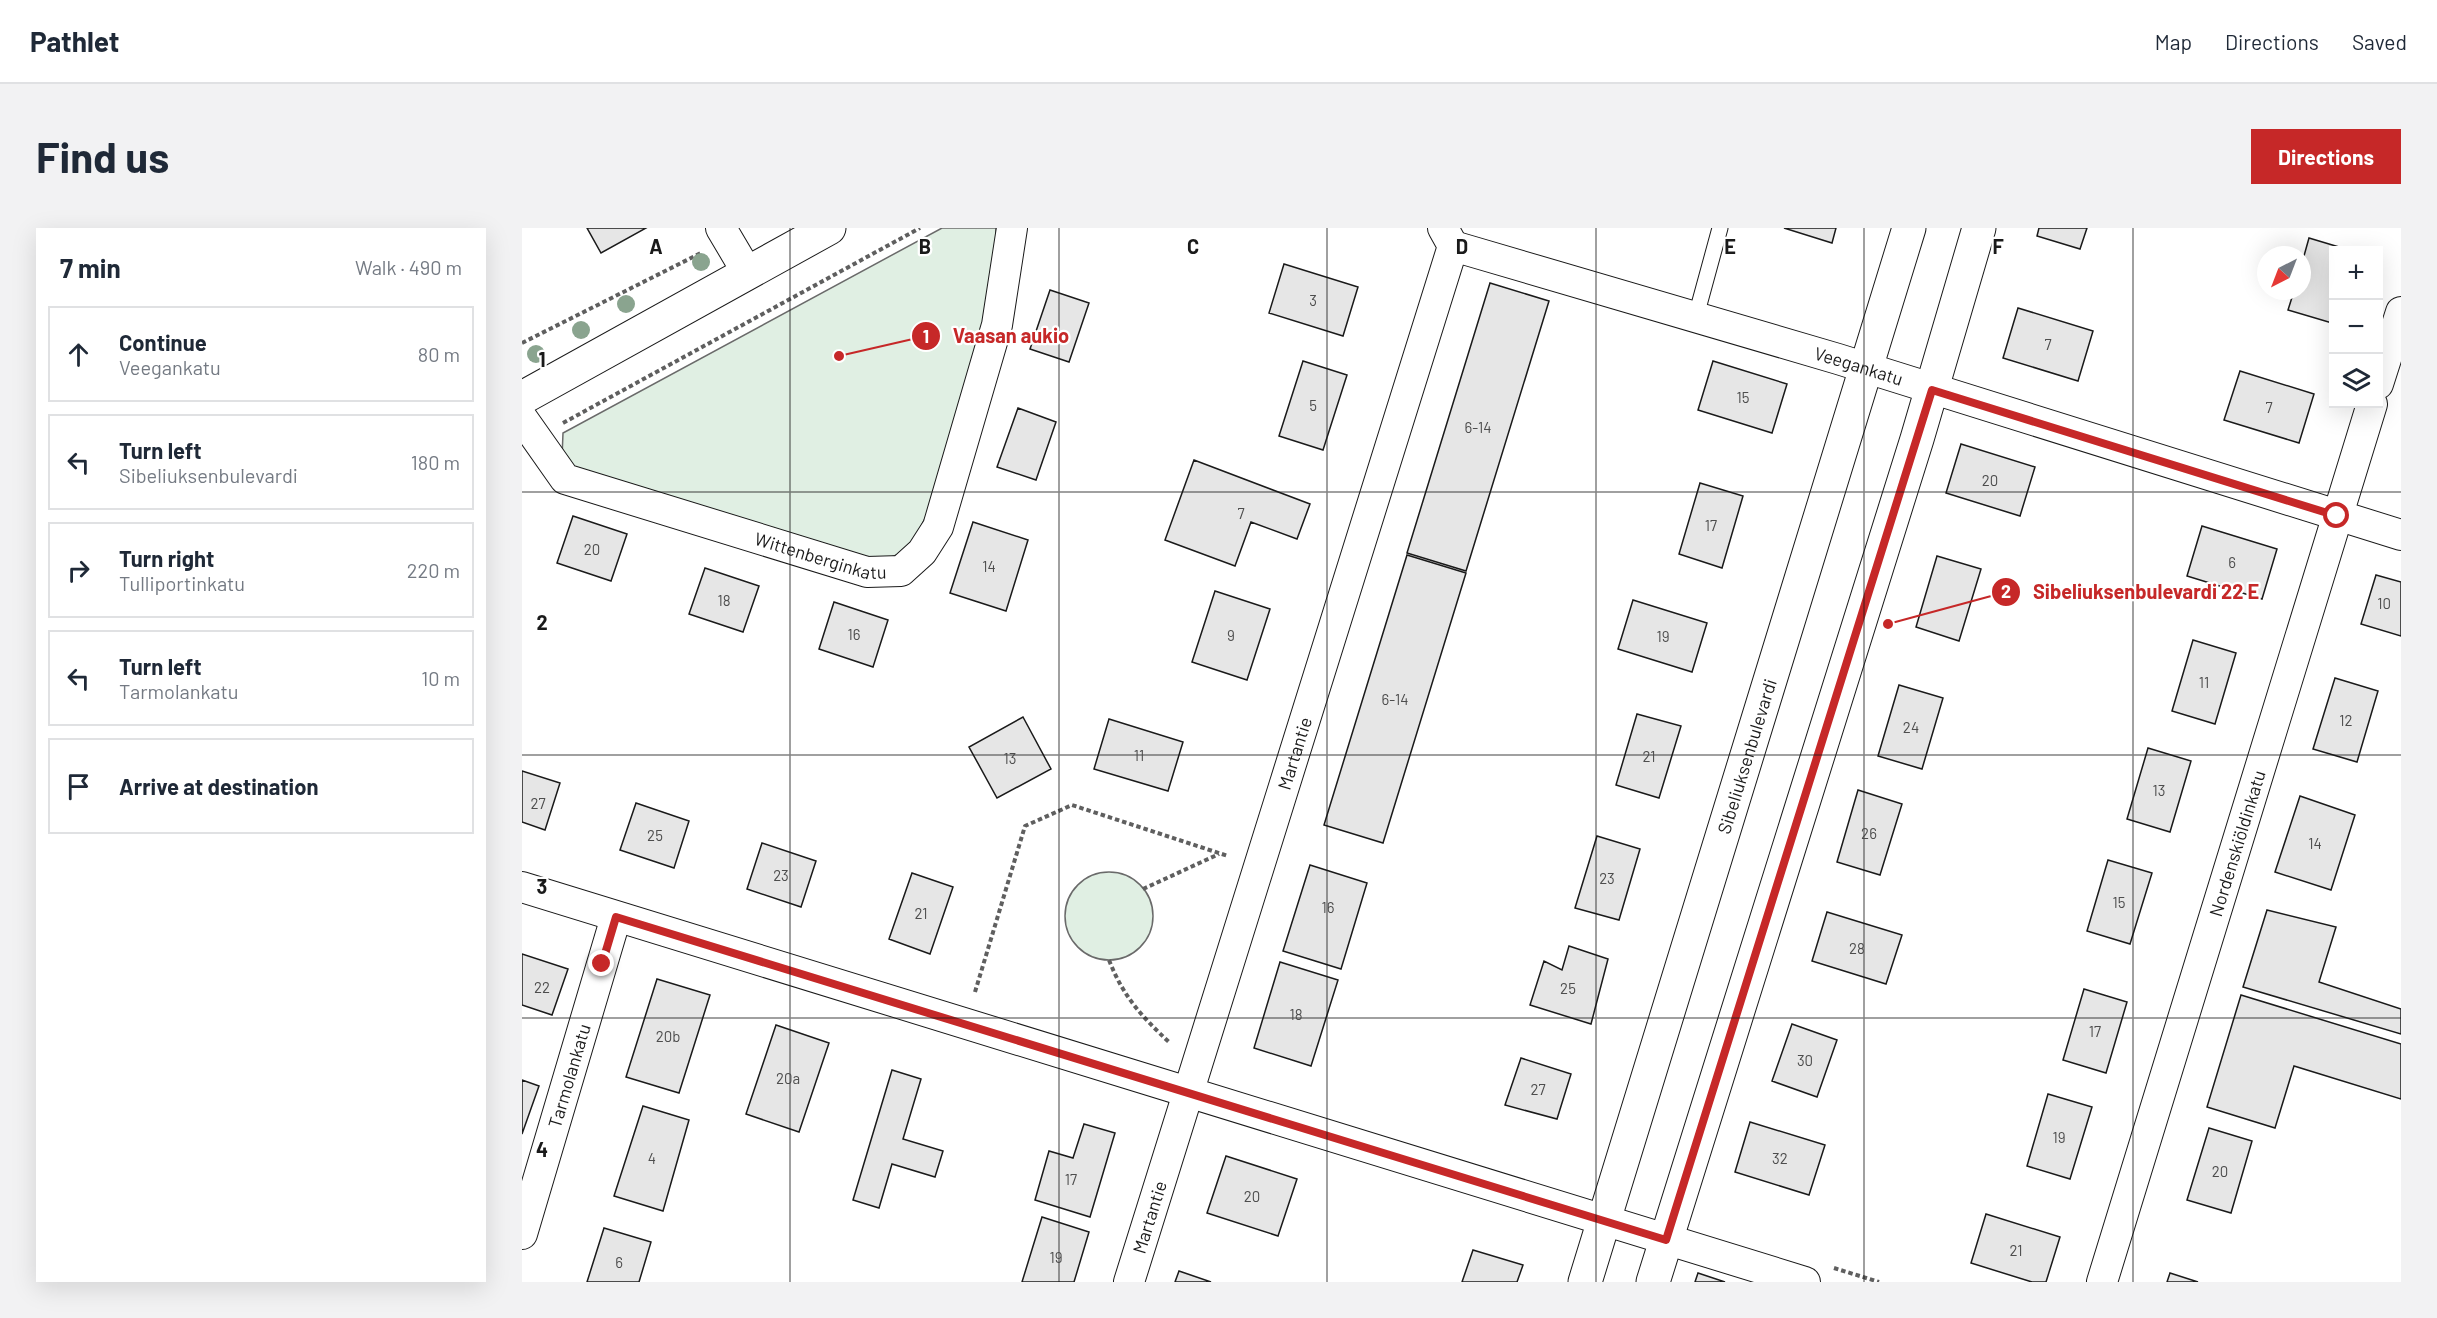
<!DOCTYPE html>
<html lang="en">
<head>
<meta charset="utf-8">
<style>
  :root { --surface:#fff; --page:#f2f2f3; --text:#1f2937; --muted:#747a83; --line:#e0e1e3; --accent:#c62828 }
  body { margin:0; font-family:Barlow,sans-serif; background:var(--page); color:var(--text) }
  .controls { position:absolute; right:18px; top:18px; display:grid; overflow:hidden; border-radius:0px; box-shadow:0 6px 24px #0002 }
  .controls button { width:54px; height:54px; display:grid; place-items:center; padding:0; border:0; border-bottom:2px solid var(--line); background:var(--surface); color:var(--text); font:30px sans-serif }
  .compass { position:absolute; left:1735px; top:18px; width:54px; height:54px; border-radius:50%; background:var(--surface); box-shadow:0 6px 24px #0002; rotate:222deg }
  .stop { position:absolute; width:18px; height:18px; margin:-14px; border:4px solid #c62828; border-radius:50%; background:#fff }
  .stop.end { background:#c62828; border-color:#fff; box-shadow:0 2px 6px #0008 }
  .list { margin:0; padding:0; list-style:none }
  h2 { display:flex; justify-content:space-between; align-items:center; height:78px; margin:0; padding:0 24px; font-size:26px }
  h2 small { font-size:20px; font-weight:400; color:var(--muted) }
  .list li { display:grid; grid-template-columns:39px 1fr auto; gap:18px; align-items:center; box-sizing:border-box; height:96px; margin:0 12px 12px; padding:0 12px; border:2px solid var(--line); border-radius:0px }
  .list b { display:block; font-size:22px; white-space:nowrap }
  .list p { margin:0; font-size:20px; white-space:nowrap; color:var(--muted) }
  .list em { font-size:20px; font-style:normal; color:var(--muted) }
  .icon { flex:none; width:33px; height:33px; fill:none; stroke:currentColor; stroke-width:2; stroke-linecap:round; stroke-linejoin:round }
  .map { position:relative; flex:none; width:1879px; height:1054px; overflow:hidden; border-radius:0px }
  header { display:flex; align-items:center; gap:36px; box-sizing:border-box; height:84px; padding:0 30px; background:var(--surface); border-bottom:2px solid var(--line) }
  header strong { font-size:28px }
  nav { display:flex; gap:33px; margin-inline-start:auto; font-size:21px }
  .intro { display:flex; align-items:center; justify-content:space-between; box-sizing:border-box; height:144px; padding:0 36px }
  h1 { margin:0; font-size:42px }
  .button { padding:15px 27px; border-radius:0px; background:var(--accent); color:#fff; font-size:21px; font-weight:700 }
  main { display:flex; gap:36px; padding:0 36px }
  aside { flex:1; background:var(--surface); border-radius:0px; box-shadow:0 6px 24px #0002 }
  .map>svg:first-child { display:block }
  .green { fill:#e0efe3; stroke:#6a6a6a; stroke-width:1.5 }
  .building { fill:#e6e6e6; stroke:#1a1a1a; stroke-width:1.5 }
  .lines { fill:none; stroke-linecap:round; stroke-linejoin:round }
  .service-casing { stroke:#1a1a1a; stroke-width:17 }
  .minor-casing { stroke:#1a1a1a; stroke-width:32 }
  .secondary-casing { stroke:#1a1a1a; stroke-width:35 }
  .path { stroke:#5f5f5f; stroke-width:4; stroke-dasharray:4.5 3; stroke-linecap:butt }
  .service { stroke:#fff; stroke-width:15 }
  .minor { stroke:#fff; stroke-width:30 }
  .secondary { stroke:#fff; stroke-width:33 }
  .tree { fill:#8aa48f }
  .route { stroke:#c62828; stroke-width:8 }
  .grid { fill:none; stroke:#1a1a1a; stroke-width:1.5; stroke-opacity:0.55 }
  .labels { text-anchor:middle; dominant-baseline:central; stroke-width:4.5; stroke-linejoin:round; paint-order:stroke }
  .number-label { font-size:15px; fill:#4d4d4d }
  .street-label { font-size:18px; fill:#1a1a1a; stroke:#fff }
  .grid-label { font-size:20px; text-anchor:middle; font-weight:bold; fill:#1a1a1a; stroke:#fff; stroke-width:4.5; stroke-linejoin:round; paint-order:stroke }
  .leader { fill:none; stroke:#c62828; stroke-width:2 }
  .callout-dot { fill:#c62828; stroke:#fff; stroke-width:2 }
  .mark-label { font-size:18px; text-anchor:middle; font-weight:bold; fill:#fff }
  .callout-label { font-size:20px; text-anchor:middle; font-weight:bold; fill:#c62828; stroke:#fff; stroke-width:4.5; stroke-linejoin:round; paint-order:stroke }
</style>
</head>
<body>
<header>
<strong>Pathlet</strong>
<nav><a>Map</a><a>Directions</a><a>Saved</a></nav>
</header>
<div class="intro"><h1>Find us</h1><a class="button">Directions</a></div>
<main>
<aside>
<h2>7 min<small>Walk · 490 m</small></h2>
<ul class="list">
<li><svg class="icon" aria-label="ahead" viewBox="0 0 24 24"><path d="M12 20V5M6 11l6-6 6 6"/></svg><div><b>Continue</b><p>Veegankatu</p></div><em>80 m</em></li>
<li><svg class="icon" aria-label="left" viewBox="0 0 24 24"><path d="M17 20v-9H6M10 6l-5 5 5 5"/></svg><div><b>Turn left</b><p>Sibeliuksenbulevardi</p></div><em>180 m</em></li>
<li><svg class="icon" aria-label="right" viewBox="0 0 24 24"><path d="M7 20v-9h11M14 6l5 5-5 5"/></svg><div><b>Turn right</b><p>Tulliportinkatu</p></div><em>220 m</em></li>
<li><svg class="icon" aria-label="left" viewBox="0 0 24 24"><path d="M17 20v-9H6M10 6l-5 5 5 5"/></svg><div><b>Turn left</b><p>Tarmolankatu</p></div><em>10 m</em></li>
<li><svg class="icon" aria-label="arrive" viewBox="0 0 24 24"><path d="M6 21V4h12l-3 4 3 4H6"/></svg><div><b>Arrive at destination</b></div></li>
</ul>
</aside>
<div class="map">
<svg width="1879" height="1054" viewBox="0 0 1879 1054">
  <rect width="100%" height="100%" fill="#fff"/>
  <path class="green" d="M420,0H474V52L405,286C389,319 389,327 351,333L53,242L40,230L41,205Z
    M543 688a44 44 0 1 1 88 0a44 44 0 1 1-88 0Z"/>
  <path class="building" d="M65,0H124L79,25Z
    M1262,0H1314L1310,15Z
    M1517,0H1565L1558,21L1515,8Z
    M1787,10L1827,22H1812L1810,95L1766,82L1772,63H1780V35Z
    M762,36L836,59L821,108L747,85Z
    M968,55L1027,73L944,343L885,325Z
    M528,62L567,75L547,134L508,121Z
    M1496,80L1571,103L1556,153L1481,130Z
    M781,133L825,147L801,222L757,208Z
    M1191,133L1265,156L1250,205L1176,182Z
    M1718,143L1792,166L1777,215L1702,192Z
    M496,180L534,194L514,252L475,239Z
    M1439,216L1513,239L1498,288L1424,265Z
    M672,232L788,276L775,311L729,294L713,338L643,312Z
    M1178,255L1221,268L1200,340L1157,326Z
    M51,288L105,306L89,353L35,335Z
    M451,294L506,312L484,383L428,365Z
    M1680,298L1755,321L1740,371L1665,348Z
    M885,327L944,345L861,615L802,597Z
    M1415,328L1459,341L1437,413L1394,399Z
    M183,340L237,358L221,404L167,386Z
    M1854,347L1879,354V408L1839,396Z
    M693,363L748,381L725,452L670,434Z
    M1111,372L1185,395L1170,444L1096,421Z
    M312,374L366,392L351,439L297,421Z
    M1671,412L1714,425L1693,496L1650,483Z
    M1813,450L1856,463L1835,534L1791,521Z
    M1377,457L1421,470L1400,541L1356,528Z
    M1115,486L1159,498L1137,570L1094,557Z
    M501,489L529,541L475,570L447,519Z
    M587,491L661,514L646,563L572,541Z
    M1626,520L1669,533L1648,604L1605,591Z
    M0,543L38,555L23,602L0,594Z
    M1336,562L1380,576L1358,647L1315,634Z
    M1778,568L1833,587L1809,662L1753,644Z
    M114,575L167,593L152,640L98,622Z
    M1075,608L1118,621L1097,692L1053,680Z
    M240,615L294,633L279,679L225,661Z
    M1586,632L1630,645L1608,716L1565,703Z
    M788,637L845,655L819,741L761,723Z
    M390,645L431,659L408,726L367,711Z
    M1745,682L1814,699L1797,754L1879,781V806L1721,759Z
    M1305,684L1380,707L1364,756L1290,733Z
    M1047,718L1086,731L1069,796L1008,777L1022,733L1040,742Z
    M0,726L46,741L30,787L0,777Z
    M758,734L816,752L789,838L732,820Z
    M135,751L188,767L157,865L104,849Z
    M1562,761L1605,774L1584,845L1541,832Z
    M1719,767L1879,816V871L1772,838L1753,900L1685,879Z
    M1270,796L1315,812L1295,869L1250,853Z
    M254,797L307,815L277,904L224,886Z
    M999,830L1049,846L1035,891L983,877Z
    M370,842L399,851L381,911L421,923L413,949L370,936L357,980L331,972Z
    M0,852L17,858L0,906Z
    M1526,866L1570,879L1548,951L1505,938Z
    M121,878L167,892L141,983L92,968Z
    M1228,894L1303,917L1287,967L1213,944Z
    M562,896L593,905L568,989L513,972L527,923L551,930Z
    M1687,900L1730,913L1709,985L1665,972Z
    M704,928L775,951L756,1008L685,985Z
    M1464,986L1538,1009L1524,1054H1510L1449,1035Z
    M520,989L567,1004L552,1054H500Z
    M82,1000L129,1014L117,1054H65Z
    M951,1022L1001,1037L995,1054H940Z
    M657,1043L689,1054H653Z
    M1176,1045L1203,1054H1173Z
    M1648,1045L1676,1054H1645Z"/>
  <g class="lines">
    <defs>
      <path id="service" d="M1174,88L1198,0"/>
      <g id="minor">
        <path d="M199,0L225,44"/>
        <path id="s1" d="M931,18L1316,131L1879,307"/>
        <path d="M1856,156L1879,84"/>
        <path id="s2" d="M0,190L43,251L345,344L379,343L400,324L416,299L475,97L490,0"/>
        <path d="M0,659L1283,1054"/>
        <path id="s3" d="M0,1006L94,689"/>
        <path id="s4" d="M607,1054L931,18L921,0"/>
        <path id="s5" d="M1580,1054L1850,176"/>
      </g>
      <g id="secondary">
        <path d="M0,170L307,0"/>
        <path id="s6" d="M1063,1054L1387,0"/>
        <path d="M1131,1054L1395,211L1457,0"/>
      </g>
    </defs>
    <use href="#service" class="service-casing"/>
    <use href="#minor" class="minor-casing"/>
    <use href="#secondary" class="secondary-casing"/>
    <path class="path" d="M0,115L179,25
      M41,195L398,0
      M621,661L697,626
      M587,732C601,768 619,788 648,815
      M453,764L503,598L550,577L706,628
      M1312,1040L1357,1054"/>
    <use href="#service" class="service"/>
    <use href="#minor" class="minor"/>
    <use href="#secondary" class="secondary"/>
  </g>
  <g class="tree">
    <circle cx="179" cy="34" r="9"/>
    <circle cx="104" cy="76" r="9"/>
    <circle cx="59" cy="102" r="9"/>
    <circle cx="14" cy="126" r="9"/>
  </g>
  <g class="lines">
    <path class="route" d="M80,736L94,689L1144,1012L1410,162L1815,288"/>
  </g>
  <path class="grid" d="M268,0V1054M537,0V1054M805,0V1054M1074,0V1054M1342,0V1054M1611,0V1054M0,264H1879M0,527H1879M0,790H1879"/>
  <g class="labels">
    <g class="number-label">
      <text x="791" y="72">3</text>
      <text x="1526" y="116">7</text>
      <text x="1221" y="169">15</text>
      <text x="791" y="177">5</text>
      <text x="1747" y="179">7</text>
      <text x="956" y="199">6-14</text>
      <text x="1468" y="252">20</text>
      <text x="719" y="285">7</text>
      <text x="1189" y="297">17</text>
      <text x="70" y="321">20</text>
      <text x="1710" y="334">6</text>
      <text x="467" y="338">14</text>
      <text x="202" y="372">18</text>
      <text x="1862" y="375">10</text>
      <text x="332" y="406">16</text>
      <text x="709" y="407">9</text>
      <text x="1141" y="408">19</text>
      <text x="1682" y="454">11</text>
      <text x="873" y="471">6-14</text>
      <text x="1824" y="492">12</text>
      <text x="1389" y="499">24</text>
      <text x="617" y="527">11</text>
      <text x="1127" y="528">21</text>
      <text x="488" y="530">13</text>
      <text x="1637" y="562">13</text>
      <text x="16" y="575">27</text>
      <text x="1347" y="605">26</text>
      <text x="133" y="607">25</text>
      <text x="1793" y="615">14</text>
      <text x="259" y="647">23</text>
      <text x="1085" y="650">23</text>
      <text x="1597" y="674">15</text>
      <text x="806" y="679">16</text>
      <text x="399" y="685">21</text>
      <text x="1335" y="720">28</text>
      <text x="20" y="759">22</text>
      <text x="1046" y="760">25</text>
      <text x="774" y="786">18</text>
      <text x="1573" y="803">17</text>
      <text x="146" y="808">20b</text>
      <text x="1283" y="832">30</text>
      <text x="266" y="850">20a</text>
      <text x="1016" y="861">27</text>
      <text x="1537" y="909">19</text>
      <text x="130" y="930">4</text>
      <text x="1258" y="930">32</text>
      <text x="1698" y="943">20</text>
      <text x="549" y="951">17</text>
      <text x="730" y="968">20</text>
      <text x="1494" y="1022">21</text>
      <text x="534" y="1029">19</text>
      <text x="97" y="1034">6</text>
    </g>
    <g class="street-label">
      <text stroke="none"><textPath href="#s1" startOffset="423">Veegankatu</textPath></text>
      <text stroke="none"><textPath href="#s2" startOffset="342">Wittenberginkatu</textPath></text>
      <text stroke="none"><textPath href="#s4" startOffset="554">Martantie</textPath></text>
      <text stroke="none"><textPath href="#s6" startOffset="550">Sibeliuksenbulevardi</textPath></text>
      <text stroke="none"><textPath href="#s5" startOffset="459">Nordenskiöldinkatu</textPath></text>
      <text stroke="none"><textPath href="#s3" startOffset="165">Tarmolankatu</textPath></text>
      <text stroke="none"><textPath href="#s4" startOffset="68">Martantie</textPath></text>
    </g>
  </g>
  <g class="grid-label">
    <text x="134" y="26">A</text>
    <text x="403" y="26">B</text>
    <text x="671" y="26">C</text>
    <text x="940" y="26">D</text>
    <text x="1208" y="26">E</text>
    <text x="1476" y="26">F</text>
    <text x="20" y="139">1</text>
    <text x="20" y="402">2</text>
    <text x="20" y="666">3</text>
    <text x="20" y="929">4</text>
  </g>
  <path class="leader" d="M317 128L404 108M1366 396L1484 364"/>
  <g class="callout-dot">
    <circle cx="317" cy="128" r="6"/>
    <circle cx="1366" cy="396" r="6"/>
    <circle cx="404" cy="108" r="15"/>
    <circle cx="1484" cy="364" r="15"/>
  </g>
  <g class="mark-label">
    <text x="404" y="115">1</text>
    <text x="1484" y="370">2</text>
  </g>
  <g class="callout-label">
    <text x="489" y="115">Vaasan aukio</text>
    <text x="1624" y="371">Sibeliuksenbulevardi 22 E</text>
  </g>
</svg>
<div class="controls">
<button>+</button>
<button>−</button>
<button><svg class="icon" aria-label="layers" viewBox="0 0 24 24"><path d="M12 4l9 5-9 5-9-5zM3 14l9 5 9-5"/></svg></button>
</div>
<svg class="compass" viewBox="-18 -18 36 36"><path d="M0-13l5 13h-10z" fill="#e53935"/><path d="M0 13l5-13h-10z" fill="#747a83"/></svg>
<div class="stop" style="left:1815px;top:288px"></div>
<div class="stop end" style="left:80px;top:736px"></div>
</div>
</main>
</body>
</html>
